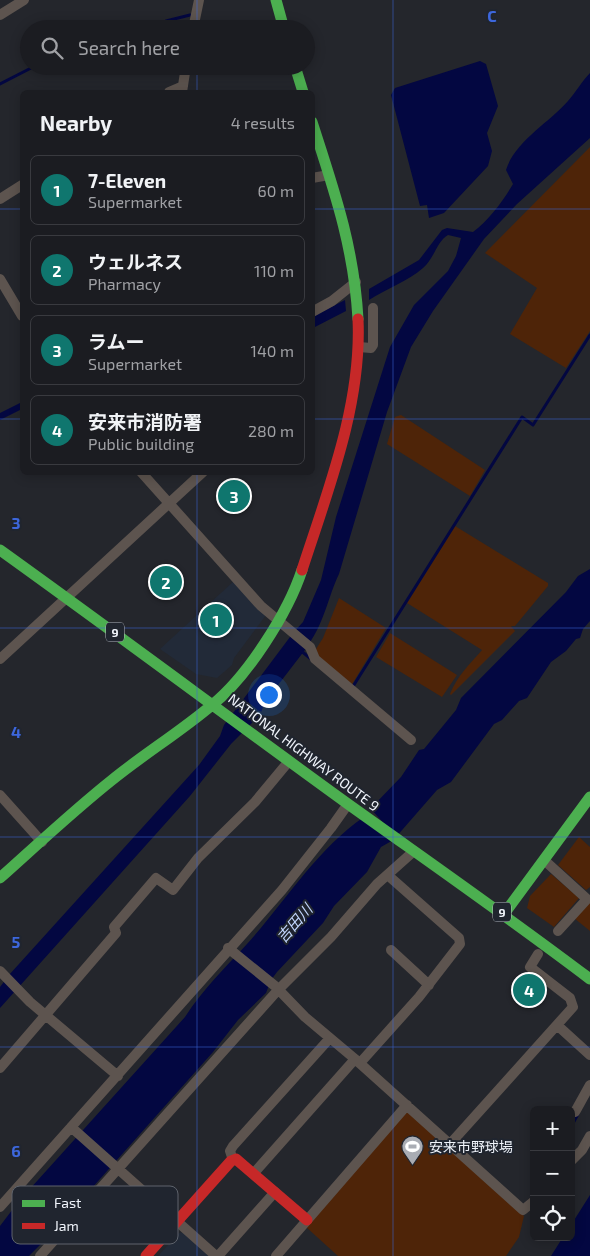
<!DOCTYPE html>
<html lang="en">
<head>
<meta charset="utf-8">
<style>
  :root { --surface:#1b1c21; --page:#24252a; --text:#f1f3f6; --muted:#a0a1a5; --line:#393a3f; --accent:#0f766e }
  body { margin:0; font-family:"Exo 2","Noto Sans JP",sans-serif; background:var(--page); color:var(--text) }
  .controls { position:absolute; right:15px; bottom:15px; display:grid; overflow:hidden; border-radius:8px; box-shadow:0 2px 12px #0003 }
  .controls button { width:45px; height:45px; display:grid; place-items:center; padding:0; border:0; border-bottom:1px solid var(--line); background:var(--surface); color:var(--text); font:25px sans-serif }
  .you { position:absolute; left:268px; top:694px; width:18px; height:18px; margin:-12px; border:4px solid #fff; border-radius:50%; background:#1a73e8; box-shadow:0 0 0 8px #1a73e833 }
  .badge { display:grid; place-items:center; width:32px; height:32px; border-radius:50%; background:var(--accent); color:#fff; font-size:16px; font-weight:700 }
  .pin { position:absolute; translate:-50% -50%; border:2px solid #fff; box-shadow:0 1px 5px #0006 }
  .list { margin:0; padding:0; list-style:none }
  h2 { display:flex; justify-content:space-between; align-items:center; height:65px; margin:0; padding:0 20px; font-size:21px }
  h2 small { font-size:16px; font-weight:400; color:var(--muted) }
  .list li { display:grid; grid-template-columns:32px 1fr auto; gap:15px; align-items:center; box-sizing:border-box; height:70px; margin:0 10px 10px; padding:0 10px; border:1px solid var(--line); border-radius:8px }
  .list b { display:block; font-size:19px; white-space:nowrap }
  .list p { margin:0; font-size:16px; white-space:nowrap; color:var(--muted) }
  .list em { font-size:16px; font-style:normal; color:var(--muted) }
  .icon { flex:none; width:28px; height:28px; fill:none; stroke:currentColor; stroke-width:2; stroke-linecap:round; stroke-linejoin:round }
  .map { position:relative; flex:none; width:590px; height:1256px; overflow:hidden }
  .search { position:absolute; background:var(--surface); box-shadow:0 2px 12px #0003; left:20px; top:20px; width:295px; height:55px; display:flex; align-items:center; gap:12px; box-sizing:border-box; padding:0 18px; border-radius:28px; color:var(--muted); font-size:19px }
  .panel { position:absolute; background:var(--surface); box-shadow:0 2px 12px #0003; left:20px; top:90px; width:295px; height:385px; border-radius:8px }
  .map>svg:first-child { display:block }
  .built { fill:#222a38 }
  .green { fill:#4e2408 }
  .water { fill:#030741 }
  .lines { fill:none; stroke-linecap:round; stroke-linejoin:round }
  .stream { stroke:#030741; stroke-width:3 }
  .street { stroke:#5d544f; stroke-width:10 }
  .fast { stroke:#4caf50; stroke-width:11 }
  .jam { stroke:#c62828; stroke-width:11 }
  .grid { fill:none; stroke:#3d67dd; stroke-width:1; stroke-opacity:0.55 }
  .labels { text-anchor:middle; dominant-baseline:central; stroke-width:4; stroke-linejoin:round; paint-order:stroke }
  .shield { fill:#20252f; stroke:#b2b6be; stroke-width:1 }
  .shield-label { font-size:12px; font-weight:bold; fill:#f0f4fb }
  .street-label { font-size:14px; fill:#f0f4fb; stroke:#20252f }
  .poi-label { font-size:14px; fill:#f0f4fb; stroke:#20252f; text-anchor:start }
  .water-label { font-size:15px; font-style:italic; fill:#c3d7fe; stroke:#20252f }
  .key { fill:#20252f; stroke:#5e636c; stroke-width:1 }
  .key-label { font-size:14px; fill:#f0f4fb }
  .grid-label { font-size:16px; text-anchor:middle; font-weight:bold; fill:#3d67dd; stroke:#20252f; stroke-width:4; stroke-linejoin:round; paint-order:stroke }
</style>
</head>
<body>
<div class="map">
<svg width="590" height="1256" viewBox="0 0 590 1256">
  <rect width="100%" height="100%" fill="#24262c"/>
  <path class="built" d="M234,581L266,615L234,658L232,665L217,678L196,674L160,649Z
    M185,1232L212,1256H158L179,1233Z"/>
  <path class="green" d="M590,147V331L566,368L510,334L537,288L485,253Z
    M401,415L485,470L470,496L387,444L395,417Z
    M455,526L548,583V586L515,626H511L515,631L451,695L450,694C457,676 470,664 482,650L407,603Z
    M339,598L386,628L351,686L319,657L316,649L323,638Z
    M390,633L457,675L442,697L376,657Z
    M579,837L590,847V887L586,890L558,865Z
    M551,874L579,898L554,927L527,908L530,896Z
    M590,900V931L574,918Z
    M404,1112L412,1113L524,1216L519,1237L506,1256H338L306,1227Z"/>
  <path class="water" d="M480,61L486,64L498,106L487,133L492,151L488,166L444,213L429,218L427,205L420,206L391,95L395,88Z
    M590,73V138L517,204L484,239L433,311L411,347L387,412L339,574C328,597 324,624 308,645L293,633L303,622L321,580L336,517L390,347L414,305L448,271L456,256L461,238L448,235C437,241 434,259 423,268C408,281 386,289 369,300V289L419,260L442,230L447,228L473,232C489,220 503,201 513,184L506,170C515,141 549,123 568,101C576,92 582,81 590,73Z
    M345,300L346,311L313,328L312,317Z
    M22,402V409L0,420V413Z
    M590,569V621L583,629L580,638L576,639L566,651L551,662L527,698L519,701L502,720L494,724L451,782L437,790L396,837L371,809L373,806L401,777L419,750L424,749L456,710L461,698L566,592L578,576Z
    M293,633L308,646L265,702L260,715L231,744L190,796L0,1008V987L9,975L199,765L220,736L224,725Z
    M364,817L395,839L381,847L367,872L334,906L323,923L277,972L271,980L266,993L238,1020L213,1052L51,1234L29,1256H0V1226L19,1201L185,1017C203,989 225,968 247,944C285,902 317,849 364,817Z
    M590,1195V1256H551L563,1237H571V1225Z"/>
  <g class="lines">
    <path class="stream" d="M166,21L190,15
      M138,29L162,22
      M0,84L35,66
      M300,650L311,659
      M352,688L522,417L533,425L590,335
      M571,1127L578,1114"/>
    <path class="street" d="M0,15L24,0
      M193,29L199,0
      M169,92L183,86
      M182,92L186,66
      M312,178L329,175
      M0,199L22,185
      M0,279L22,316
      M312,312L332,301L356,282
      M359,347L371,348L373,345V308
      M141,472L261,606L310,647L315,659L411,740
      M0,659L203,472
      M0,795L42,842
      M544,860L587,899L558,931
      M228,948L275,986L305,1017L355,1059L523,1210L534,1201
      M391,950L429,985
      M0,971L30,1002L118,1076
      M557,1025L590,1055
      M360,1063L419,997L460,944L459,938L391,878
      M0,1068L116,933L114,927L156,878L173,890L198,858L255,802L289,761
      M575,1112L590,1085
      M71,1127L216,1256
      M450,1144L573,1007L570,998L530,967L538,954
      M233,1160L230,1151L233,1146L330,1038
      M571,1161L582,1150L590,1136
      M254,1173L355,1059
      M0,1207L282,890L331,828L348,804
      M40,1256L278,990L331,937L377,884L414,851
      M218,1256L275,1192
      M276,1256L407,1105"/>
    <path class="fast" d="M276,0L284,29
      M295,66L303,92
      M312,122C334,190 354,247 358,319
      M0,550C117,634 232,720 348,804C429,862 511,919 590,979
      M0,878C37,845 73,811 112,780C144,754 180,732 212,705C247,677 288,613 302,570
      M504,914L590,797"/>
    <path class="jam" d="M302,570C328,490 362,404 358,319
      M146,1256L231,1161L236,1159L307,1220"/>
  </g>
  <path class="grid" d="M197,0V29M393,0V1256M197,66V92M0,209H22M312,209H590M0,419H22M312,419H590M197,472V1256M0,628H590M0,837H590M0,1047H590"/>
  <defs>
    <symbol id="stadium-pin" viewBox="-11 -11 22 30"><path d="M0 17L-7.5 6A9.5 9.5 0 1 1 7.5 6Z" fill="#a9acb3" stroke="#20252f"/><path d="M0-5a6.5 5 0 1 0 0 10a6.5 5 0 1 0 0-10ZM-3.5-1.8h7v3.6h-7Z" fill="#fff"/></symbol>
  </defs>
  <g fill-rule="evenodd">
    <use href="#stadium-pin" x="400" y="1134" width="25" height="34"/>
  </g>
  <g class="labels">
    <g class="shield">
      <rect x="106" y="622.5" width="18" height="19" rx="4"/>
      <rect x="493" y="902.5" width="18" height="19" rx="4"/>
    </g>
    <g class="shield-label">
      <text x="115" y="632">9</text>
      <text x="502" y="912">9</text>
    </g>
    <g class="street-label">
      <text transform="translate(304 752) rotate(37)">NATIONAL HIGHWAY ROUTE 9</text>
    </g>
    <g class="poi-label">
      <text x="429" y="1146">安来市野球場</text>
    </g>
    <g class="water-label">
      <text transform="translate(294 923) rotate(-49)">吉田川</text>
    </g>
  </g>
  <rect x="12" y="1186" width="166" height="58" rx="8" class="key"/>
  <rect x="22" y="1200" width="23" height="7" fill="#4caf50"/>
  <rect x="22" y="1223" width="23" height="6" fill="#c62828"/>
  <g class="key-label">
    <text x="54" y="1208">Fast</text>
    <text x="54" y="1231">Jam</text>
  </g>
  <g class="grid-label">
    <text x="492" y="22">C</text>
    <text x="16" y="529">3</text>
    <text x="16" y="738">4</text>
    <text x="16" y="948">5</text>
    <text x="16" y="1157">6</text>
  </g>
</svg>
<div class="controls">
<button>+</button>
<button>−</button>
<button><svg class="icon" aria-label="locate" viewBox="0 0 24 24"><circle cx="12" cy="12" r="6"/><path d="M12 2v4M12 18v4M2 12h4M18 12h4"/></svg></button>
</div>
<div class="you"></div>
<div class="pin badge" style="left:216px;top:620px">1</div>
<div class="pin badge" style="left:166px;top:582px">2</div>
<div class="pin badge" style="left:234px;top:496px">3</div>
<div class="pin badge" style="left:529px;top:990px">4</div>
<div class="search"><svg class="icon" aria-label="search" viewBox="0 0 24 24"><circle cx="10" cy="10" r="6"/><path d="M15 15l6 6"/></svg>Search here</div>
<section class="panel">
<h2>Nearby<small>4 results</small></h2>
<ul class="list">
<li><span class="badge">1</span><div><b>7-Eleven</b><p>Supermarket</p></div><em>60 m</em></li>
<li><span class="badge">2</span><div><b>ウェルネス</b><p>Pharmacy</p></div><em>110 m</em></li>
<li><span class="badge">3</span><div><b>ラムー</b><p>Supermarket</p></div><em>140 m</em></li>
<li><span class="badge">4</span><div><b>安来市消防署</b><p>Public building</p></div><em>280 m</em></li>
</ul>
</section>
</div>
</body>
</html>
